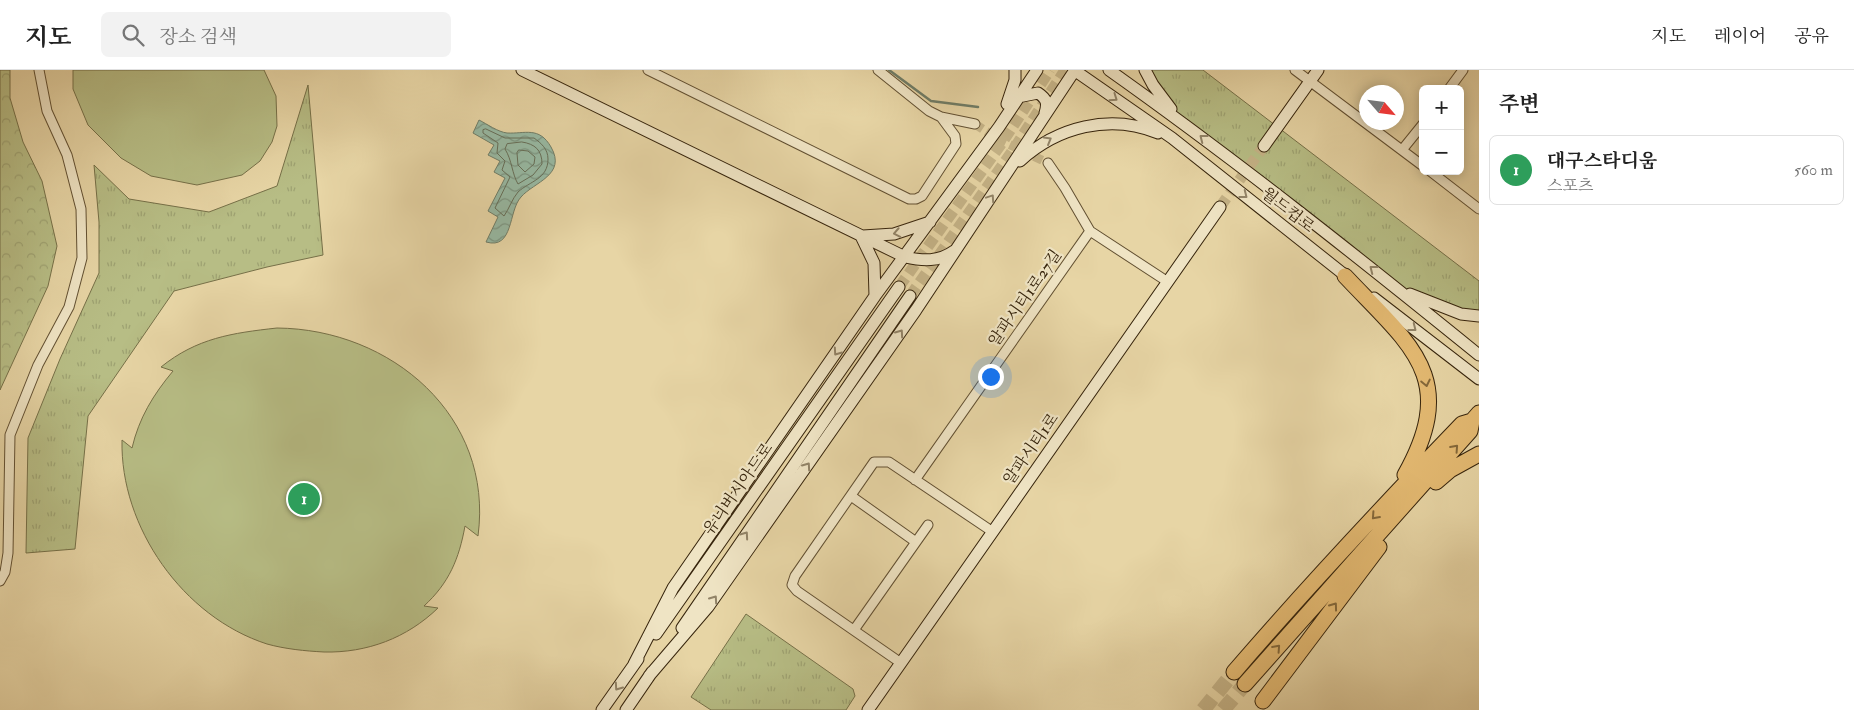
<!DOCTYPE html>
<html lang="ko">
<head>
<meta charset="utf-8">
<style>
  :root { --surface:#fff; --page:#f2f2f2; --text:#222; --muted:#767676; --line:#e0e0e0; --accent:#0f766e }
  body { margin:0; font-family:"IM FELL Double Pica","Noto Serif KR",serif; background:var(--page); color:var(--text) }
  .controls { position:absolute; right:15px; top:15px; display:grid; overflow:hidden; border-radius:8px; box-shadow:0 2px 12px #0003 }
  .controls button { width:45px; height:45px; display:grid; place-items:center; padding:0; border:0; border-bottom:1px solid var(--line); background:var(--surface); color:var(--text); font:25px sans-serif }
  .compass { position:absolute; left:1359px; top:15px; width:45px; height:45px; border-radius:50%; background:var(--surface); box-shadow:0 2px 12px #0003; rotate:118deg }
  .you { position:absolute; left:990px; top:306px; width:18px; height:18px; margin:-12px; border:4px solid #fff; border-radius:50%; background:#1a73e8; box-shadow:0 0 0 8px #1a73e833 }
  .badge { display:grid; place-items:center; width:32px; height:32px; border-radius:50%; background:var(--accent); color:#fff; font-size:16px; font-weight:700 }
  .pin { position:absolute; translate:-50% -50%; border:2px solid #fff; box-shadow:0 1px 5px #0006 }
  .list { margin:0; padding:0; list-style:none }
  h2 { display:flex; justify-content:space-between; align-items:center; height:65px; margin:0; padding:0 20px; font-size:21px }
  h2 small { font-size:16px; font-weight:400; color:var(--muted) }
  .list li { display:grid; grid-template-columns:32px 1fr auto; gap:15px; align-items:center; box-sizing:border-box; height:70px; margin:0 10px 10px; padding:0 10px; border:1px solid var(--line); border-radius:8px }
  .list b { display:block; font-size:19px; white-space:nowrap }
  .list p { margin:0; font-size:16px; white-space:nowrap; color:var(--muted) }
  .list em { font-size:16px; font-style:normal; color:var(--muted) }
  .icon { flex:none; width:28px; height:28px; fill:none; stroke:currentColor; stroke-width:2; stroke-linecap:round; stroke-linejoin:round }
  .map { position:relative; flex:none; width:1479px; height:640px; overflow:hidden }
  header { display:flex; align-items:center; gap:30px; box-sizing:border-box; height:70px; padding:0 25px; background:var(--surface); border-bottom:1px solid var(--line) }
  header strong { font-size:24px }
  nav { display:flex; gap:28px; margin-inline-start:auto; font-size:18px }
  .search { width:350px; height:45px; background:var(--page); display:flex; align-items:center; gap:12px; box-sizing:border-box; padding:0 18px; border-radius:8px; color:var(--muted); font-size:19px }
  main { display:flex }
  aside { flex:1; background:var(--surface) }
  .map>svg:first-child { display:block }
  .grass { fill:#b7bd85; stroke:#767048 }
  .forest { fill:url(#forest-crowns); stroke:#767048 }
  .park { fill:url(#park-tufts); stroke:#767048 }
  .water { fill:url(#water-waves); stroke:#707d67 }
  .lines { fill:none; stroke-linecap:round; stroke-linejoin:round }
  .shore { stroke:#666e58; stroke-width:1 }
  .stream { stroke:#707d67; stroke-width:2.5 }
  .street-tunnel { stroke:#c4b286; stroke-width:9; stroke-dasharray:9 4.5; stroke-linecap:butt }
  .secondary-tunnel { stroke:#c4b286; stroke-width:11; stroke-dasharray:11 5.5; stroke-linecap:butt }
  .highway-tunnel { stroke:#c4b286; stroke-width:15; stroke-dasharray:15 8; stroke-linecap:butt }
  .street-casing { stroke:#625032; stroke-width:11 }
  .secondary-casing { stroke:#36240c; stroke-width:13 }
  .highway-casing { stroke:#36240c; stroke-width:17 }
  .street { stroke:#efe4c4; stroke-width:9 }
  .secondary { stroke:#efe4c4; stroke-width:11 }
  .highway { stroke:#e4ba72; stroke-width:15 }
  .oneway { stroke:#928468 }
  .oneway2 { stroke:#84683a }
  .labels { text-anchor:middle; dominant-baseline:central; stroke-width:4.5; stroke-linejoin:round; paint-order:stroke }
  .street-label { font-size:16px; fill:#36240c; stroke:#efe4c4 }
</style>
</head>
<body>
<header>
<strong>지도</strong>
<div class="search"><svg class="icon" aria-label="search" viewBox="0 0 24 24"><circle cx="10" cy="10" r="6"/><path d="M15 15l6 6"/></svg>장소 검색</div>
<nav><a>지도</a><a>레이어</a><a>공유</a></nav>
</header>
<main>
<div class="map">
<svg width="1479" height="640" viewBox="0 0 1479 640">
  <defs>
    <pattern id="forest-crowns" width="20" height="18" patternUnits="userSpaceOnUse" patternTransform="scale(1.25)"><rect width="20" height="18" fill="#b7bd85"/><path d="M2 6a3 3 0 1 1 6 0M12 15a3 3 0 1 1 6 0" fill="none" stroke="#9ea272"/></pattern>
    <pattern id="park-tufts" width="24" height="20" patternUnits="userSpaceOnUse" patternTransform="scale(1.25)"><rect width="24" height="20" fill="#b7bd85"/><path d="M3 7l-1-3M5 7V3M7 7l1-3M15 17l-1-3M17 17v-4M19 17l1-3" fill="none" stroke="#9ea272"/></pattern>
    <pattern id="water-waves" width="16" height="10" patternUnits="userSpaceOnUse" patternTransform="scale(1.25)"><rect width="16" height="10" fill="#97b9a3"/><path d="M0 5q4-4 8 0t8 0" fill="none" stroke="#7c9683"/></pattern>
  </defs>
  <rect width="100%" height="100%" fill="#e7d5a5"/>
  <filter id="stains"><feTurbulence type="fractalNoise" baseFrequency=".004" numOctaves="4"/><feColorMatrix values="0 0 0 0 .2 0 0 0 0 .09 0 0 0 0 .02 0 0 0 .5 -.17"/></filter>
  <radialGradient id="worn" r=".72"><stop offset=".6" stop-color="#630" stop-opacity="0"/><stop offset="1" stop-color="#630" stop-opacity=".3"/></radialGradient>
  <path class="grass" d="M73,0H264L276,26L277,56L272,72L260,91L242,105L197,115L151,106L121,88L88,55L73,19Z
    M277,258C391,259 494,346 478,466L465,456C459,489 449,513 424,536L438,538C407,568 367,583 324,582C305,581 285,579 267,574C183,547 120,457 122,370L132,378C139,348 153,325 173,301L161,297C197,268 232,263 277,258Z"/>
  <path class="forest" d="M0,0H10V28L23,72L42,111L57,176L48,216L0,320Z"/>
  <path class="park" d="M1145,0H1203L1479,211V246L1409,223L1182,51Z
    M308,15L323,185L267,197L174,221L88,346L75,479L26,483L28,368L60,289L99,203V152L94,95L129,129L209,142L277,116Z
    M746,544L853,619L855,626L846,640H711L691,627Z"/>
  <path class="water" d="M479,50C487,54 498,62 507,63C525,64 539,56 551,77C567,105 534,112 521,127C508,141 514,180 486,172L498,147L488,141L505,108L494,102L500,91L488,85L494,75L473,63Z"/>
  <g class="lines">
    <path class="shore" d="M486,59L505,68H534C541,73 548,79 548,89C548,109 530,111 518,122C512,129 509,139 504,146L495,138L510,107L502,100L505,91L497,83L498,73L483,63V60Z
      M522,72C535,74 542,80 542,94L533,105L518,114C512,104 512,90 505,79L507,74Z
      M519,80L528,81L535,87L534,94L525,102L518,95L517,83Z"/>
    <path class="stream" d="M889,0L931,31L978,37"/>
    <path class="street-tunnel" d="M975,54L998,69L1048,93"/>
    <path class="secondary-tunnel" d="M1220,137L1264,76
      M899,217L1002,73L1050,0
      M910,226L1013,80L1065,0"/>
    <path class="highway-tunnel" d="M1203,640L1234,602
      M1223,640L1245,614"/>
    <defs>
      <path id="street" d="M648,0L909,129H916L922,126L956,74L955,66L941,47
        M878,0L929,41L941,47L975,54
        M1295,0L1423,96
        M1449,19L1463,0
        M1402,80L1423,54
        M1048,93L1065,118L1090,161L1168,212
        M1430,101L1479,139
        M915,410L1090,161
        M851,426L916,472L854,560
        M916,472L928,455
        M0,511L5,502L8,483L10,365L38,295L69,237L82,188L81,139L67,85L47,41L39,0
        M901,593L797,521L792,515L795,506L874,392H889L993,462"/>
      <path id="secondary" d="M522,0L905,187C923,191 939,192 954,181
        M1074,0L1172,68L1351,210
        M1109,0C1236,90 1358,187 1479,285
        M1145,0L1153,15L1171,39
        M1018,27L1038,23C1047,29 1048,33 1045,43
        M1007,34L1015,10V0
        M1264,76L1318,0
        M1020,91C1057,57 1110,43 1158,63
        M861,166L874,193L875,226
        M863,166L894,164L930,152
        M1410,224L1461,244L1479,246
        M1374,228L1479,309
        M682,558L910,226
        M656,564L899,217
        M634,594L673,518L875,226L999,57L1037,0
        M649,606L708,537L916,240L1075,0
        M602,640L638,589
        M626,640L652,602
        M868,640L1220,137"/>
      <path id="highway" d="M1345,206C1410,275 1460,307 1405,405
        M1436,412L1450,400L1479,384
        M1234,602C1307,517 1384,435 1462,354L1472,351L1479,343
        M1245,614L1470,361L1472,351
        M1263,631L1379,477"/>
    </defs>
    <use href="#street" class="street-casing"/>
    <use href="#secondary" class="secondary-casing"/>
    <use href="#highway" class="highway-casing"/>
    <use href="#street" class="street"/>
    <use href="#secondary" class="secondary"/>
    <use href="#highway" class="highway"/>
  </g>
  <defs><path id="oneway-chevron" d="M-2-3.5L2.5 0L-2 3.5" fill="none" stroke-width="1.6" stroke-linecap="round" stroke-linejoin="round" transform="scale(1.25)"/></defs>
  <g class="oneway">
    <use href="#oneway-chevron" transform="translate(1114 28) rotate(35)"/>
    <use href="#oneway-chevron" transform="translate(1203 68) rotate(-142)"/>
    <use href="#oneway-chevron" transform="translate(1048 70) rotate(-30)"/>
    <use href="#oneway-chevron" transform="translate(1244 125) rotate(38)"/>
    <use href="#oneway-chevron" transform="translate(991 128) rotate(-56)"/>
    <use href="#oneway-chevron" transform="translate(897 163) rotate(169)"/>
    <use href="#oneway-chevron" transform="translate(1373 199) rotate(-142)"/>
    <use href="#oneway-chevron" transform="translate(1413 258) rotate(38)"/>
    <use href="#oneway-chevron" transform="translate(900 263) rotate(-55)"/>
    <use href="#oneway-chevron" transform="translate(837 282) rotate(125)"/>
    <use href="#oneway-chevron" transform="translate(807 396) rotate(-55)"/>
    <use href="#oneway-chevron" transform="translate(745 465) rotate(-55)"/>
    <use href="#oneway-chevron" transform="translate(714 529) rotate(-55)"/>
    <use href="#oneway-chevron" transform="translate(618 617) rotate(125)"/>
  </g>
  <g class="oneway2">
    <use href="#oneway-chevron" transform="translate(1426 313) rotate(78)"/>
    <use href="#oneway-chevron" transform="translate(1455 378) rotate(-48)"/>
    <use href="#oneway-chevron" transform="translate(1375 446) rotate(132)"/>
    <use href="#oneway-chevron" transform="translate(1334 536) rotate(-54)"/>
    <use href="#oneway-chevron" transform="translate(1277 578) rotate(-48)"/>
  </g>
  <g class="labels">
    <g class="street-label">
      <text transform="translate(1288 140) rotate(38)">월드컵로</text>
      <text transform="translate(1025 228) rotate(-55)">알파시티1로27길</text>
      <text transform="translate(1031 379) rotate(-55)">알파시티1로</text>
      <text transform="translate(738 419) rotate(-55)">유니버시아드로</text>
    </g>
  </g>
  <rect width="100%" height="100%" filter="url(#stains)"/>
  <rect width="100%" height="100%" fill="url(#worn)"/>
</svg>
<div class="controls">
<button>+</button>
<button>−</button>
</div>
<svg class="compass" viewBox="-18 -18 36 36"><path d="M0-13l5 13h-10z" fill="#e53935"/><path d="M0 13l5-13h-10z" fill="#767676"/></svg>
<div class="you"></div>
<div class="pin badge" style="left:304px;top:429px;background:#2e9e5b">1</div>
</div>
<aside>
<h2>주변<small></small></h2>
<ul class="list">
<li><span class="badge" style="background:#2e9e5b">1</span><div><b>대구스타디움</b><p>스포츠</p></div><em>560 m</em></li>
</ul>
</aside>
</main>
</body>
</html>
